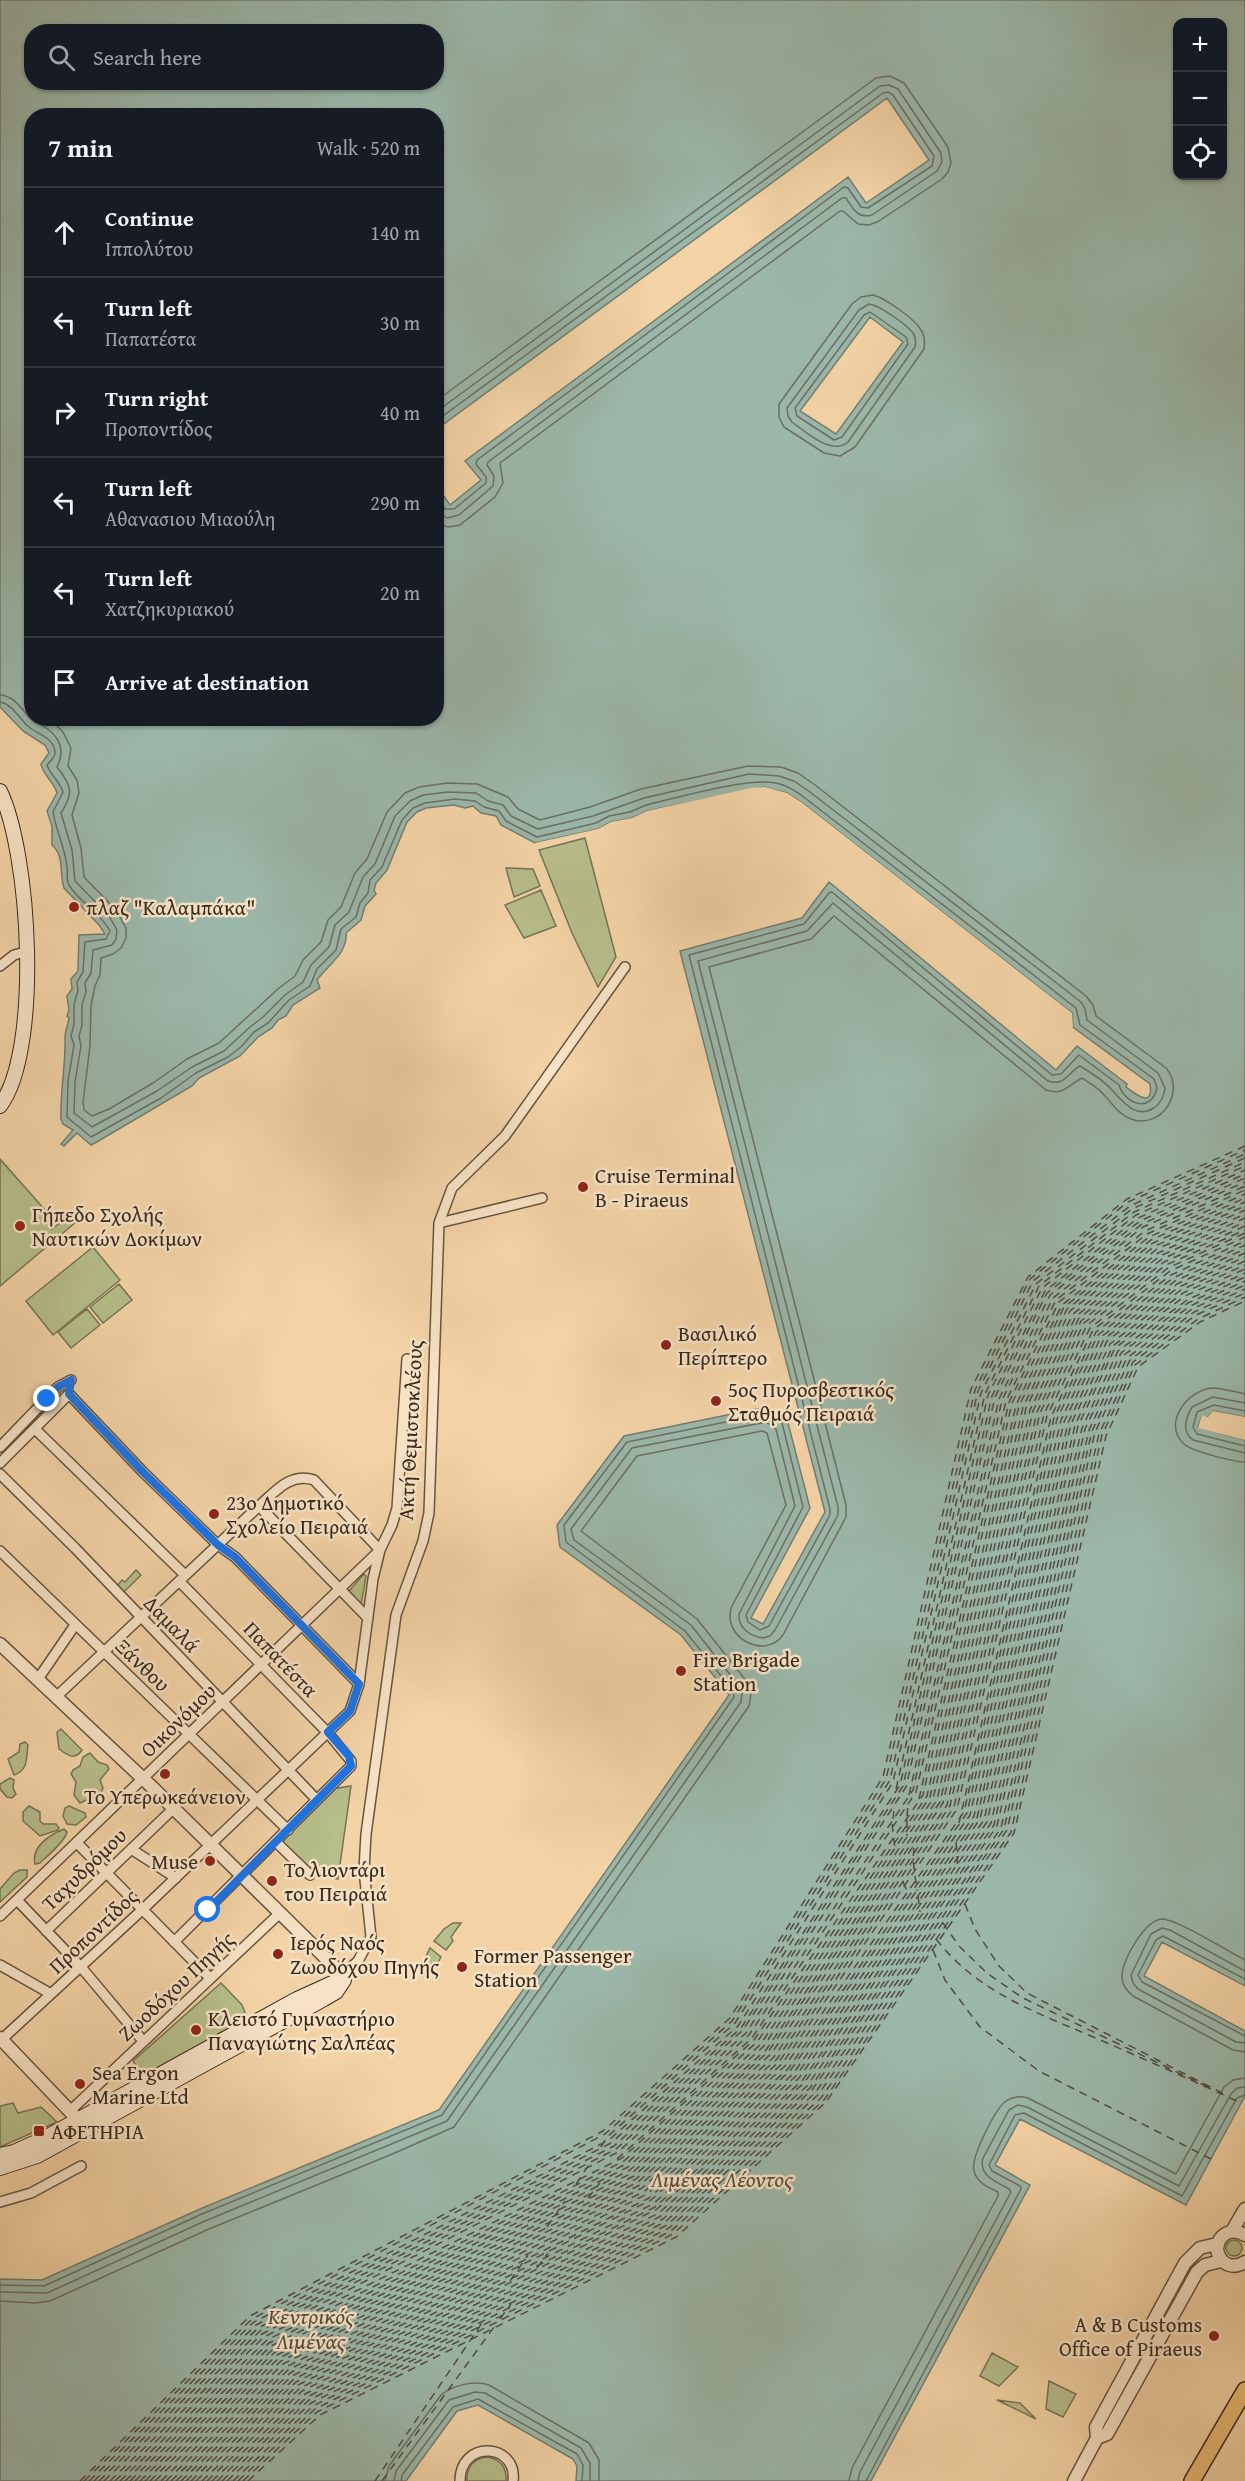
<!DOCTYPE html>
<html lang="en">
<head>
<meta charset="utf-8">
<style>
  :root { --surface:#171b24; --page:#20242c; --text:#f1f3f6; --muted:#9ea1a6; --line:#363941 }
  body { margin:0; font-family:"Gentium Book Plus",serif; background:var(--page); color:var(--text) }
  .controls { position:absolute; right:18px; top:18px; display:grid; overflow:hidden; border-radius:12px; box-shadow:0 2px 4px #0004 }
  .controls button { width:54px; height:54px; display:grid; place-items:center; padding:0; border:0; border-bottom:2px solid var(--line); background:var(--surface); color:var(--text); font:30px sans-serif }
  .stop { position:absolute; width:18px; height:18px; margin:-14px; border:4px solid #1a73e8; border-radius:50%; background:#fff }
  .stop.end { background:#1a73e8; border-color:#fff; box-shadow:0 2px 6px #0008 }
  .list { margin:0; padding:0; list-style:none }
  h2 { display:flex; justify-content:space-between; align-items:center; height:78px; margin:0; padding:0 24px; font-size:26px }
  h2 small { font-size:20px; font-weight:400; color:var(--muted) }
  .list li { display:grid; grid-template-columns:39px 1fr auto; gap:18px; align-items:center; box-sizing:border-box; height:90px; padding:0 24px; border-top:2px solid var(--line) }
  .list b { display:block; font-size:22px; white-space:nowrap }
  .list p { margin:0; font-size:20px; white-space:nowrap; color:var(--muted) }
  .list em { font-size:20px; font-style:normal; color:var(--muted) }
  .icon { flex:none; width:33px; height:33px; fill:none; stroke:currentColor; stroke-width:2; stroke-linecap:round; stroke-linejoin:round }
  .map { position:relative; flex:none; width:1245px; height:2481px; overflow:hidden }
  .search { position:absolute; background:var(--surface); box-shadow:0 2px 4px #0004; left:24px; top:24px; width:420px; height:66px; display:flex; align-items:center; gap:15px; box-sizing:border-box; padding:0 21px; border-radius:24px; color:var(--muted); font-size:22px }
  .panel { position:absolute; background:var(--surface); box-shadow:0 2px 4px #0004; left:24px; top:108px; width:420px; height:618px; border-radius:24px }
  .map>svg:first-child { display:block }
  .green { fill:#b6be8a; stroke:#777454; stroke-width:1.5 }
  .water { fill:#9bb7aa; stroke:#737e72; stroke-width:1.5; fill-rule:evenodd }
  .pier { fill:#f3d3a6 }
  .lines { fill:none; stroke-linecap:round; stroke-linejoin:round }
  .shore { stroke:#6a7064; stroke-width:1.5 }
  .ferry { stroke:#514c41; stroke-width:1.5; stroke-dasharray:8 6; stroke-linecap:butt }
  .minor-casing { stroke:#675440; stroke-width:12 }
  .tertiary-casing { stroke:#675440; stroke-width:15 }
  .secondary-casing { stroke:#38291e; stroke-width:16 }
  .primary-casing { stroke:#38291e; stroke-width:18 }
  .minor { stroke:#f7e2c5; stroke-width:9 }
  .tertiary { stroke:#f7e2c5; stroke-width:12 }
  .secondary { stroke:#f7e2c5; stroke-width:14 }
  .primary { stroke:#eaba73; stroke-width:15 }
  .route { stroke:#1a73e8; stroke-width:8 }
  .poi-dot { fill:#8f2418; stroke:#f7e2c5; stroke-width:2 }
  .labels { text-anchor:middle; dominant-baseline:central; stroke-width:5; stroke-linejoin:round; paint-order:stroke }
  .poi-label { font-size:21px; fill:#38291e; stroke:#f7e2c5; text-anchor:start }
  .street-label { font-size:21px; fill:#38291e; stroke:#f7e2c5 }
  .water-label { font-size:22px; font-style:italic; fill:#514c41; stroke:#f7e2c5 }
</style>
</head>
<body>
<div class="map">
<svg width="1245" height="2481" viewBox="0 0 1245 2481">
  <rect width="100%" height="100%" fill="#f3d3a6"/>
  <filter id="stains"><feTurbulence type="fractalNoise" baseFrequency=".00333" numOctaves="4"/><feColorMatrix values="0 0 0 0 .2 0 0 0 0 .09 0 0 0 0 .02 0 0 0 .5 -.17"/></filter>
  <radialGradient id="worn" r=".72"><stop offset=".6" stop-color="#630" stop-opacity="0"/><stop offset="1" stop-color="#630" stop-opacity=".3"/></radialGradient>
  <path class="green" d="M585,838L616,957L598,987L572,933L539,850Z
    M506,868L533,869L540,886L514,897Z
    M541,890L556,926L524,938L505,905Z
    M0,1159L45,1210L50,1218L52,1229L70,1215L76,1222L0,1286Z
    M93,1247L120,1280L53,1335L26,1301Z
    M119,1284L132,1300L103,1323L90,1307Z
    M87,1309L100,1325L71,1348L58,1332Z
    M136,1570L141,1575L123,1593L117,1586L122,1580L125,1582Z
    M364,1574L366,1576L361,1605L349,1591Z
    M61,1729L82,1750C75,1761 67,1755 59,1749L57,1732Z
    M25,1742L28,1745C26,1757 29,1770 14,1775L8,1759L19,1752L20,1744Z
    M90,1753L98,1762L107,1765L109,1769L100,1780L103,1788L101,1793L80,1803L74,1795L76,1782L71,1774L73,1770L80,1766L83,1757Z
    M10,1778L14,1780L13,1788L16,1794L12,1798L7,1797L0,1789V1784Z
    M351,1786L338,1879L314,1874L280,1842L332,1789Z
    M29,1806L40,1812V1821L43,1824H56L59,1828L58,1830L40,1836L23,1821V1812Z
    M69,1806L85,1813L86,1817L76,1825L67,1824L63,1816L65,1808Z
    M64,1829L67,1832C65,1842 47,1856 40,1863L35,1864C31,1847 49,1835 64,1829Z
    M20,1870H27V1877L0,1902V1889L14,1873Z
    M453,1923H461L451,1937L453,1941L446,1950L434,1941L444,1929Z
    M430,1948L441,1957L436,1966L430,1967L428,1976H425L424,1961Z
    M221,1983L242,2005L247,2018L142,2076L133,2061Z
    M13,2103L18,2113L41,2107L57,2122L0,2147V2106Z
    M1226 2248a8 8 0 1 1 16 0a8 8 0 1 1-16 0Z
    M992,2353L1018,2367L999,2386L980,2376Z
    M1049,2381L1076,2394L1063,2417L1046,2409Z
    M997,2400L1020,2403L1036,2419Z
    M488,2457C501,2460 507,2468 506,2481H467C466,2467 474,2458 488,2457Z"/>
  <path class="water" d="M0,0H1245V1417L1214,1411L1208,1417L1202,1416L1198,1427L1245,1440V1986L1162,1942L1144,1976L1245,2031V2096L1186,2205L1020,2119L995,2165L1030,2185L871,2481H576L577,2466L573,2459L478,2405L457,2411L406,2481H0V2279L42,2280L200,2209L439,2110L729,1695L681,1635L560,1547L557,1525L624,1436L767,1407L787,1419L810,1508L751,1618L763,1624L825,1512L680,951L802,918L829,882L1056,1070L1077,1046L1127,1084L1126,1087C1135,1094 1154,1109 1150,1084L1073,1027L1072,1013L801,802L787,793L764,787L647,811L632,818L611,822L598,829L535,843L501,825L496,816L481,813L473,806L465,808L454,805L426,808L417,812L407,822L387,870L376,883L374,890L376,894L365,906L361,920L346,933C348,953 327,966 317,980L320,988L293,1005L286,1016L278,1020L272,1028L258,1037L240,1056L199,1078L192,1086L95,1143L91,1145L77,1133L64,1146L61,1144L73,1130L63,1124L61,1119C60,1092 66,1063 65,1037C65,1031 68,1025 69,1018L67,1016L69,1010L67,996L72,989L71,979L78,971L79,935L105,934L99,925L64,888C59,873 65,856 52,845V826L47,811L57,793C54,781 43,776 41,764L49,753L45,745L23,731L0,707ZM1178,22H1222V176H1178ZM32,32H436V82H32ZM887,98L929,160L866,203L848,177L465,461L481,480L450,505L436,485V718H32V116H436L437,429ZM870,317L903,342L836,434L800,411Z"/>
  <path class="pier" d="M765,787L787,793L801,802L1072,1013L1073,1027L1070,1028L1069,1015L799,805L774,791H752L662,810L633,821L612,825L599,831L548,844L537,846L535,843L598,829L611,822L632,818L647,811L751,788Z
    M1213,1411L1245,1417V1420L1215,1414L1209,1420L1204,1419L1202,1426L1245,1437V1440L1198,1428L1202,1415L1208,1417Z"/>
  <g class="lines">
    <path class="shore" d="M873,295C885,298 915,319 921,330C925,336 925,342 924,349L855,447L840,456L824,453L784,427L779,417V404L852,304L861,297Z
      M869,304C879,305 906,324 913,333C916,337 916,341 915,347L848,442C832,456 806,432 792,422L788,416L787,408L859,310Z
      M870,312L906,337L908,344L842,437L834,440L797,416L795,408L864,315Z
      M436,401L876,78L890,76L904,83L948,147L951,163L948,172L942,179L879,221L869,225L858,224L843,211H840L500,463L503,483L495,497L460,525L448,527L436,523
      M436,412L880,86L889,85L898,89L941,153L942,162L937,171L872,215C858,219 853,209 846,198H842L488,462L487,465L494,476L493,486L459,515L447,518L436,510
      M436,421L883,93L888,92L893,95L934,156L932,166L868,208L861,207L848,188L844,187L477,460L476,464L486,477V483L454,509H445L436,496
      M0,695C16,696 22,711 33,721C36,724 41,724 45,727C61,738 65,751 57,767C72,786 74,793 61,813L72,850L75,881L109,916L117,930L116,939L112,945L93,950L91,973L85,983L86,992L82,1005V1025L79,1036L81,1046L75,1082L74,1113L92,1127L157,1091L192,1067L224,1051L250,1027L263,1017L285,995L303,982L311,965L329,947L335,925L349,912L363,877L375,864L395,816L410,801L423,795L448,792L476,793L488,801L503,805L511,816L538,829L593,816L644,798L749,774L779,776L794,781L810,792L1081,1002L1085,1009L1087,1020L1158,1073L1165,1088C1164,1097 1161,1103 1154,1108C1135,1120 1122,1100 1111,1089C1103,1080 1090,1072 1080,1066C1068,1072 1065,1087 1048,1081L833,903L807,931L698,961L838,1507V1515L775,1630L770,1636L763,1638C750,1636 738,1628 739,1614L795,1506L776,1429L766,1422L632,1448L571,1529L574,1540L691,1625L739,1686L742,1693L741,1702L447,2121L205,2221L47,2293L0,2292
      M0,702C13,704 19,719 29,727C37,734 55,738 55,753C55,758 49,762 47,765C50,775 60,781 63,792L53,812C56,830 65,848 67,866C68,872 66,880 69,885C79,902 101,913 110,931L106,939L85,942L83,972L77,982L78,990L74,1005V1024L71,1036L74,1045L68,1081L67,1117L91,1137L161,1098L196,1073L228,1057L241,1047L254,1032L268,1023L289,1000L310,986L317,969L336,950L341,929L356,917L360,903L368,893L370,880L382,867L402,820L413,808L425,803L455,799L475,801L484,807L499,811L506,821L537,837L596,823L609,816L630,812L646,805C675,798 749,777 776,783C787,785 796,791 805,798L1076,1008L1080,1025L1154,1079L1157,1088C1151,1114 1125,1104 1119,1085L1079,1055L1061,1074L1052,1075L832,892L829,893L804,924L689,955L830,1509V1515L769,1626L760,1630L748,1622L746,1615L803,1507L782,1423L765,1414L627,1442L564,1525L566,1542L685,1631L733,1691L734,1697L442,2115L202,2214L44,2286L0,2285
      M1245,1394C1235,1392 1223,1388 1213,1388C1189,1389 1161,1423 1184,1444C1191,1451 1234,1462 1245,1462
      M1245,1403L1213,1397L1192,1407C1185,1419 1182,1432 1193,1440L1245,1453
      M1245,1411L1214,1405L1197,1412L1193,1427L1197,1434L1245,1446
      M1245,1960C1229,1952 1177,1919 1162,1919C1145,1920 1121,1961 1122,1977C1122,1985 1127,1991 1133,1996L1233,2050L1245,2052
      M1245,1971L1170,1930L1162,1928L1151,1934L1131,1975L1133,1983L1138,1989L1236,2042L1245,2043
      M1245,1979L1163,1936L1156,1940L1138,1975L1142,1982L1245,2036
      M0,2301L35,2303L50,2301L209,2229L390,2155L454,2127L749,1706L751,1694L748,1683L697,1619L581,1531L637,1456L762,1431L767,1433L786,1505L732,1606C720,1636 764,1661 783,1635L846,1517V1505L709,967L811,939L834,916L1046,1090C1064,1096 1068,1085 1082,1078C1089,1083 1099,1088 1104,1095C1112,1103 1119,1115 1131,1119C1162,1130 1186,1091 1166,1068L1096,1016L1093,1005L1086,996L815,785L798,773L781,767L748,766L641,789L590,807L540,820L518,809L508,797L477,784L447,783L419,787L405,793L387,812L367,859L355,873L341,907L328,920L321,942L303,960L295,976L279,988L219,1043L187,1059L153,1083L109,1109L92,1116L84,1110L83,1102L90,1046L91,1005L95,986L100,975L101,958L113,954L121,948L126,938V928L116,910L84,877L81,848L72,815L79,793L77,780L68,766L71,748L63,732L49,718
      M385,2481L389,2466L441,2395C453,2385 475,2380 489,2385L589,2443L599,2460V2481
      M394,2481L396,2471L449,2400L475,2392L485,2393L581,2448L590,2463V2481
      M401,2481L402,2475L453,2407L478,2399L577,2454L583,2465L582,2481
      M849,2481L852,2468L998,2196V2192C988,2187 977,2183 974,2171C970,2159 995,2109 1006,2101C1013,2096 1020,2096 1028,2098L1176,2174L1224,2087L1233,2080L1245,2078
      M858,2481L860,2472L1011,2192L1009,2189C997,2182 978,2176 983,2158L1009,2110L1018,2105L1027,2107L1179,2186L1231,2094L1237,2088L1245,2087
      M866,2481L1021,2189L1020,2186L992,2171L989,2165L1015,2115L1024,2113L1182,2196L1237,2098L1245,2095"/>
    <path class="ferry" d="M896,1789L985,1394L1039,1286L1134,1212L1245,1162
      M909,1795L999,1399L1050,1295L1142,1224L1245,1178
      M919,1799L1009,1402L1059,1302L1147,1234L1245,1190
      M907,1816L908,1805
      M893,1819L894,1809
      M907,1820V1836
      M959,1823L1051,1417L1093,1330L1170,1271L1245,1237
      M892,1824L895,1849
      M956,1842L958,1870
      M914,1848L913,1860L917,1891
      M903,1882L907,1891
      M918,1896L920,1912
      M965,1904L975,1929L999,1966L1027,1993L1224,2094
      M943,1923L959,1946L988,1974L1023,1998L1208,2087
      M936,1939C978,1993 1038,2013 1098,2039C1146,2060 1194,2081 1241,2103
      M933,1950L945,1980L980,2027L1039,2071L1211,2159
      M601,2147L607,2137L735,2023L890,1780L978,1391L1033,1281L1130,1206L1245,1154
      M617,2159L752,2038L916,1792L1006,1401L1056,1300L1145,1231L1245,1186
      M576,2184L590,2163
      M588,2198L600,2183
      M547,2227L565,2201
      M537,2268L548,2253
      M510,2281L528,2255
      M500,2319L511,2304
      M80,2481L250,2316L603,2131L730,2018L883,1777L971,1389L1028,1277L1127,1199L1245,1146
      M84,2481L252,2319L605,2134L732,2021L886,1779L975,1390L1030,1279L1128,1202L1245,1150
      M89,2481L254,2322L609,2140L738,2026L893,1782L981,1393L1036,1284L1132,1209L1245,1158
      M94,2481L256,2325L611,2143L741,2028L900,1785L988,1395L1042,1288L1136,1215L1245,1166
      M99,2481L258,2328L614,2146L743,2030L903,1786L992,1396L1045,1291L1138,1218L1245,1170
      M104,2481L260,2331L616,2149L746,2033L906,1787L995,1397L1047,1293L1140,1221L1245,1174
      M110,2481L262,2334L618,2152L749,2035L913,1790L1002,1400L1053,1298L1143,1227L1245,1182
      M115,2481L264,2337L622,2158L754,2040L923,1795L1012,1403L1062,1305L1149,1237L1245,1194
      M120,2481L267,2340L624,2161L757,2042L927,1796L1016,1405L1064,1307L1151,1240L1245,1198
      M125,2481L269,2343L626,2164L760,2045L930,1797L1019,1406L1067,1309L1153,1243L1245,1202
      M130,2481L271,2346L628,2167L763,2047L933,1799L1023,1407L1070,1311L1155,1246L1245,1206
      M135,2481L273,2349L630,2170L766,2050L937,1800L1026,1408L1073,1314L1157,1249L1245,1210
      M140,2481L275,2352L632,2173L768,2052L940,1802L1030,1410L1076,1316L1158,1253L1245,1214
      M145,2481L277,2355L634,2176L771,2054L943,1803L1033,1411L1079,1318L1160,1256L1245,1218
      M150,2481L279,2358L636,2179L774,2057L947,1805L1037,1412L1081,1321L1162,1259L1245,1222
      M155,2481L281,2361L638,2182L777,2059L950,1806L1040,1413L1084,1323L1164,1262L1245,1226
      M161,2481L283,2364L640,2185L779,2062L954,1807L1044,1414L1087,1325L1166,1265L1245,1230
      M166,2481L286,2367L642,2188L782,2064L957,1809L1047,1416L1090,1328L1168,1268L1245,1233
      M171,2481L288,2370L645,2191L785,2066L964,1812L1054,1418L1096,1332L1171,1275L1245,1241
      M176,2481L290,2373L647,2194L788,2069L967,1813L1057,1419L1098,1335L1173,1278L1245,1245
      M181,2481L292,2376L649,2198L790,2071L970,1815L1061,1420L1101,1337L1175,1281L1245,1249
      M186,2481L294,2379L651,2200L793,2074L974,1816L1064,1422L1104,1339L1177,1284L1245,1253
      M191,2481L296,2382L653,2204L796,2076L977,1818L1068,1423L1107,1341L1179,1287L1245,1257
      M196,2481L298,2385L655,2207L799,2078L980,1819L1071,1424L1110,1344L1181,1290L1245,1261
      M202,2481L300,2388L657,2209L802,2081L984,1820L1075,1425L1113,1346L1183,1293L1245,1265
      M207,2481L302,2391L659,2213L804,2083L987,1822L1078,1426L1115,1348L1185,1296L1245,1269
      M212,2481L305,2394L661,2216L807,2086L991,1823L1082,1428L1118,1351L1187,1300L1245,1273
      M217,2481L307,2397L663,2219L810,2088L994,1825L1085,1429L1121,1353L1188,1303L1245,1277
      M222,2481L309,2400L665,2222L812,2090L997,1826L1089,1430L1124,1355L1190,1306L1245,1281
      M227,2481L311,2403L667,2225L815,2093L1001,1828L1092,1431L1127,1358L1192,1309L1245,1285
      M233,2481L313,2406L669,2228L818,2095L1004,1829L1095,1432L1130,1360L1194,1312L1245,1289
      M238,2481L315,2409L671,2231L821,2098L1007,1830L1099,1434L1133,1362L1196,1315L1245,1293
      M243,2481L317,2412L673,2234L824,2100L1011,1832L1102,1435L1135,1365L1198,1319L1245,1297
      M248,2481L320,2415L676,2237L826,2102L1014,1833L1106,1436L1138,1367L1200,1322L1245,1301
      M375,2481L482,2323
      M382,2481L497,2323"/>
    <defs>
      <path id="minor" d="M0,966L14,955L25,952
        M439,1223L542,1198
        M69,1394L143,1472L218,1545L235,1557L359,1684
        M35,1429L185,1575
        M0,1447L58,1387L71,1380
        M0,1463L69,1394
        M0,1474L75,1548L317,1800
        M259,1506L368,1618
        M0,1551L288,1830
        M38,1679L75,1625
        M56,1697L259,1506C275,1492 290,1472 314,1480L380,1550
        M276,1842L310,1875
        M77,1843L210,1978
        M131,1849L176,1878
        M17,1900L81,1967L143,2041
        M0,1916L380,1550
        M46,1931L174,1808
        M174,1942L351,1766V1761L328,1733L179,1581
        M0,1965L51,1994
        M343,1975L358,1961L371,1937L364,1870L366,1834L396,1615L423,1541L429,1513L439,1223L452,1188L505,1136L625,967
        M0,2041L142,1910L350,1711L359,1684L373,1579L380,1550L392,1525L397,1508L407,1359
        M70,2111L280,1913
        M0,2202L31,2193L81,2166
        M460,2481C460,2439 518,2443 513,2481"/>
      <path id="tertiary" d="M0,1644L153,1788L343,1975
        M0,2038L83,2125
        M1232,2231L1245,2209
        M1245,2235C1231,2227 1218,2234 1217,2250C1220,2264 1232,2270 1245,2262
        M1097,2438L1107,2434L1197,2272L1205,2265L1221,2261
        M1074,2481L1097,2438L1096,2427L1185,2263L1200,2248L1217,2244"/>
      <path id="secondary" d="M0,791C30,853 42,1050 0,1106
        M0,2155L14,2152L43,2139L297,1999L332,1983L344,1980
        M0,2168L37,2156L324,1999L336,1992L344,1980L343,1975"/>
      <path id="primary" d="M1192,2481L1245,2390"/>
    </defs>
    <use href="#minor" class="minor-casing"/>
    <use href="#tertiary" class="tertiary-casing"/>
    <use href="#secondary" class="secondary-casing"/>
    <use href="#primary" class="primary-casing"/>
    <use href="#minor" class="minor"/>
    <use href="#tertiary" class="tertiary"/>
    <use href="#secondary" class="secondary"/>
    <use href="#primary" class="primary"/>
  </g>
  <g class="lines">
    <path class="route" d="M47,1399L58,1387L71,1380L69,1394L143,1472L218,1545L235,1557L359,1684L350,1711L328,1732L349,1756L351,1766L208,1910"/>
  </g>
  <g class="poi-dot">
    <circle cx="74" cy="907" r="6"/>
    <circle cx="583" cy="1187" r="6"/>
    <circle cx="20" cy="1226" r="6"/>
    <circle cx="666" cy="1345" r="6"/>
    <circle cx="716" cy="1401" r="6"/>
    <circle cx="214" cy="1514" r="6"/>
    <circle cx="681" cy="1671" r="6"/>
    <circle cx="165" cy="1774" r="6"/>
    <circle cx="210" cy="1861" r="6"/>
    <circle cx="272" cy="1881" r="6"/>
    <circle cx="278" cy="1954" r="6"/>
    <circle cx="462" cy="1967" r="6"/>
    <circle cx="196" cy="2030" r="6"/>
    <circle cx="80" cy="2084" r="6"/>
    <rect x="33" y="2125" width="12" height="12" rx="3"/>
    <circle cx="1214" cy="2336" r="6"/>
  </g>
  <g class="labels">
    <g class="poi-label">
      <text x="86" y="907">πλαζ "Καλαμπάκα"</text>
      <text x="595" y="1175">Cruise Terminal<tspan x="595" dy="24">B - Piraeus</tspan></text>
      <text x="32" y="1214">Γήπεδο Σχολής<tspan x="32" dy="24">Ναυτικών Δοκίμων</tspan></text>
      <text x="678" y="1333">Βασιλικό<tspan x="678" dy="24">Περίπτερο</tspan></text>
      <text x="728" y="1389">5ος Πυροσβεστικός<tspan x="728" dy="24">Σταθμός Πειραιά</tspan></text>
      <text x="226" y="1502">23ο Δημοτικό<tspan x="226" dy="24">Σχολείο Πειραιά</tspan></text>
      <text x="693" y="1659">Fire Brigade<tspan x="693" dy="24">Station</tspan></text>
      <text x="165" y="1796" text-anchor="middle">Το Υπερωκεάνειον</text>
      <text x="198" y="1861" text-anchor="end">Muse</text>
      <text x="284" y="1869">Το λιοντάρι<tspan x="284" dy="24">του Πειραιά</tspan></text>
      <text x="290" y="1942">Ιερός Ναός<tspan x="290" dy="24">Ζωοδόχου Πηγής</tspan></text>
      <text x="474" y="1955">Former Passenger<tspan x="474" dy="24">Station</tspan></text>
      <text x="208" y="2018">Κλειστό Γυμναστήριο<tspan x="208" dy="24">Παναγιώτης Σαλπέας</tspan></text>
      <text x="92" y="2072">Sea Ergon<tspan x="92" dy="24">Marine Ltd</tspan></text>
      <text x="51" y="2131">ΑΦΕΤΗΡΙΑ</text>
      <text x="1202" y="2324" text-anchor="end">A &amp; B Customs<tspan x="1202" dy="24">Office of Piraeus</tspan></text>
    </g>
    <g class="street-label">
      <text transform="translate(410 1430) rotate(-87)">Ακτή Θεμιστοκλέους</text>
      <text transform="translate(172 1624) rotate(46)">Δαμαλά</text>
      <text transform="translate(281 1659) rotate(46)">Παπατέστα</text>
      <text transform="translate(143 1665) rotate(44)">Ξάνθου</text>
      <text transform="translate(178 1720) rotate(-44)">Οικονόμου</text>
      <text transform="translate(84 1869) rotate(-44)">Ταχυδρόμου</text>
      <text transform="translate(93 1931) rotate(-43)">Προποντίδος</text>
      <text transform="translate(176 1986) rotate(-43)">Ζωοδόχου Πηγής</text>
    </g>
    <g class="water-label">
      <text x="722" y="2179">Λιμένας Λέοντος</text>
      <text x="311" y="2316">Κεντρικός<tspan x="311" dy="25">Λιμένας</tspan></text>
    </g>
  </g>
  <rect width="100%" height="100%" filter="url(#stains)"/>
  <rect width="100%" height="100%" fill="url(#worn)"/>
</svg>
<div class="controls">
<button>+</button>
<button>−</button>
<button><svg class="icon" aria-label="locate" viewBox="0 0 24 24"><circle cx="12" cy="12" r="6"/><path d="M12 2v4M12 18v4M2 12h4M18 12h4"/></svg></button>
</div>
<div class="stop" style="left:208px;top:1910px"></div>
<div class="stop end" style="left:47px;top:1399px"></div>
<div class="search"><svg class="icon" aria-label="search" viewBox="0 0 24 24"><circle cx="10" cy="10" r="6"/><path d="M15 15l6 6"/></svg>Search here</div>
<section class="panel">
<h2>7 min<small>Walk · 520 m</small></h2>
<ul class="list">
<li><svg class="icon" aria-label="ahead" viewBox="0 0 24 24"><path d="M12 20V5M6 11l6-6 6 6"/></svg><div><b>Continue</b><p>Ιππολύτου</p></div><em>140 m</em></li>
<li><svg class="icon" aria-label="left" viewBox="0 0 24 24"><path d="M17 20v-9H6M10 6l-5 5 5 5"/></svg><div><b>Turn left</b><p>Παπατέστα</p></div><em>30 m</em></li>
<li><svg class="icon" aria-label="right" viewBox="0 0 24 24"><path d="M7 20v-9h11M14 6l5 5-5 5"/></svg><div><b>Turn right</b><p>Προποντίδος</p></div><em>40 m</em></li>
<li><svg class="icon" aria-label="left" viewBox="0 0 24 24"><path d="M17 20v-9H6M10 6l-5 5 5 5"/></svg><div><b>Turn left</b><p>Αθανασιου Μιαούλη</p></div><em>290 m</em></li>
<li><svg class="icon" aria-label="left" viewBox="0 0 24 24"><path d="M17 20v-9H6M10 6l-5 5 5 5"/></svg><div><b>Turn left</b><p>Χατζηκυριακού</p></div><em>20 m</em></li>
<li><svg class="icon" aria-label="arrive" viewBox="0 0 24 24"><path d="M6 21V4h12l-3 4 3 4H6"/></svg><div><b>Arrive at destination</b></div></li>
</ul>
</section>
</div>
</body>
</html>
